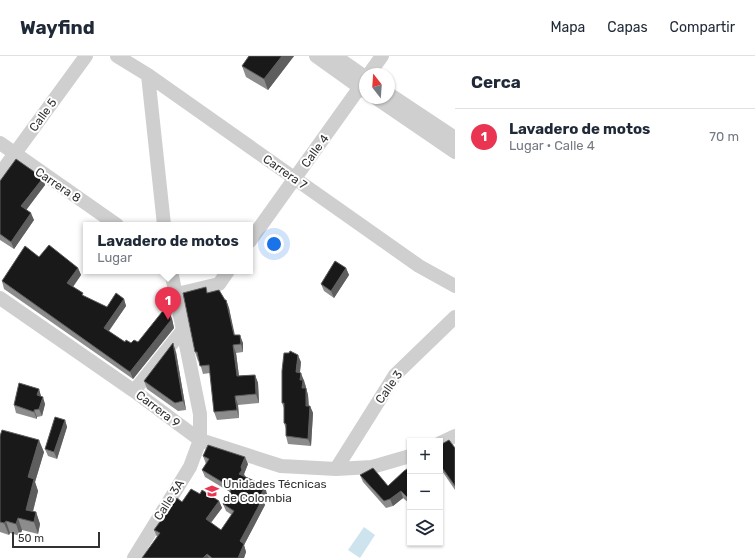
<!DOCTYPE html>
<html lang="es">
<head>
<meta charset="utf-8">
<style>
  :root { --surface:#fff; --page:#f6f6f7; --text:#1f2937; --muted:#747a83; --line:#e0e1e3; --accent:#e93452 }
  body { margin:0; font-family:Rubik,sans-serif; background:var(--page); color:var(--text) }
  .controls { position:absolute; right:12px; bottom:12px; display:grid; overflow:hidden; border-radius:0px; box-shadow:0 1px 3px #0004 }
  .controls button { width:36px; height:36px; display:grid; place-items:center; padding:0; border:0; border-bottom:1px solid var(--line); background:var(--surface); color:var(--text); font:20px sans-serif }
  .compass { position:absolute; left:359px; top:12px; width:36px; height:36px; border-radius:50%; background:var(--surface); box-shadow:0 1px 3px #0004; rotate:343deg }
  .scale { position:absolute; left:12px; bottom:10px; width:88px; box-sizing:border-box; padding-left:4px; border:2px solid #323232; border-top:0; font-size:11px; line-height:14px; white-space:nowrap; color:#323232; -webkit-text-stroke:3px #fff; paint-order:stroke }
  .you { position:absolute; left:274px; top:188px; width:14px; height:14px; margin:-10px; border:3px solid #fff; border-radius:50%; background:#1a73e8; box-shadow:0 0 0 6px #1a73e833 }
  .badge { display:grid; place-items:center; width:26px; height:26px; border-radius:50%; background:var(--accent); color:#fff; font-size:13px; font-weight:700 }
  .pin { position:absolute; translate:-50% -33px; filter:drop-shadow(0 1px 2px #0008) }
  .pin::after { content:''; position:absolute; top:21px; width:14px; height:12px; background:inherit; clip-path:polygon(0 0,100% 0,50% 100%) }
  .popup { position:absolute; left:83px; top:166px; width:170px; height:52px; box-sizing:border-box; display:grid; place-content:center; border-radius:0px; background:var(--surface); filter:drop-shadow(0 1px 3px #0005); font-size:13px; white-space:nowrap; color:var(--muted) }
  .popup b { font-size:15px; color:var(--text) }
  .popup::after { content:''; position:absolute; left:50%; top:100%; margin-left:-8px; border:8px solid transparent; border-top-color:var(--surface) }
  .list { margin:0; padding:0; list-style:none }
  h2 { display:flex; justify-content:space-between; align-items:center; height:52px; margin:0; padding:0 16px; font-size:17px }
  h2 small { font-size:13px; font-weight:400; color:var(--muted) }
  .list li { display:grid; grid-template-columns:26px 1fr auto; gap:12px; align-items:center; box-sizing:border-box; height:56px; padding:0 16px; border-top:1px solid var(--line) }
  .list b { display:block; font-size:15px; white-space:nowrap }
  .list p { margin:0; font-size:13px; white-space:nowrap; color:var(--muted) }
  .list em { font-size:13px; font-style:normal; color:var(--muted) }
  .icon { flex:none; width:22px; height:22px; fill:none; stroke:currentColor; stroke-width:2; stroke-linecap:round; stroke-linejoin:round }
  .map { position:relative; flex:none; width:455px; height:502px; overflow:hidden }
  header { display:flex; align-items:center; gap:24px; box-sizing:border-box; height:56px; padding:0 20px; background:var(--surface); border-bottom:1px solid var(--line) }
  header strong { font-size:19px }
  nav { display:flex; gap:22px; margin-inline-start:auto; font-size:14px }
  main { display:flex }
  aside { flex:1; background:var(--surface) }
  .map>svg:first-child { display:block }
  .water { fill:#cde4ee }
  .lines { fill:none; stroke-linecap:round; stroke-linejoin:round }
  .minor { stroke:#cfcfcf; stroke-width:14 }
  .wall { fill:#8c8c8c }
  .shaded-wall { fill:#5e5e5e }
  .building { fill:#191919; stroke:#5e5e5e }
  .labels { text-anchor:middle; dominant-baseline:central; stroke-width:4; stroke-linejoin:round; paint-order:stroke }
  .street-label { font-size:12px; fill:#323232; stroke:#fff }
  .poi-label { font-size:12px; fill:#323232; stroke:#fff; text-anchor:start }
</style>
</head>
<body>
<header>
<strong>Wayfind</strong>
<nav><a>Mapa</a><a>Capas</a><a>Compartir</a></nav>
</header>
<main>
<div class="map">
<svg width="455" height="502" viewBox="0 0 455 502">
  <rect width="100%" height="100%" fill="#fff"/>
  <path class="water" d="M364,471L375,479L360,502L348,494Z"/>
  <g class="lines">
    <path class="minor" d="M117,0L148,19L419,210L455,230
      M316,0L365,35
      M335,0L365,21
      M369,18L382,0
      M148,19L164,169
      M389,38L455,82
      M376,42L455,96
      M0,87L117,169
      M0,118L86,0
      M250,185L365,24
      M177,238L219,228L228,215
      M0,242L134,335L200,384L281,410L336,413L372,411L410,400
      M134,335L182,275
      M440,387L455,380
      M336,413L395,319L455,261
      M134,502L190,411L200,384V358L171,215"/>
  </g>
  <path class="wall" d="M249,0H294L268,34L246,21L242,10Z
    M43,122L45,129L26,154L34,164L14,193L0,184V125Z
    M39,201L78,212L81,219L73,231L84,240L107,251L124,243L126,250L109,275L125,286L131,287L138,286L169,256L172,263L174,272L133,323L4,233L2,225Z
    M346,212L349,219L334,242L324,235L321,228Z
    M208,237L225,244H226L229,252L235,279L243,287V296L236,297L239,320L255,319L258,327L259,347L238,349L239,362L217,364L214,356L210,317L203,318L199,304L198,305L195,296Z
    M176,296L186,354L178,355L147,333L144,325Z
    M301,306L300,317L304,324L308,339L309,350H310L313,357L311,390L288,388L286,380V373L284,367V352L282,347Z
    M39,333L41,341L45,348L42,360L37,361V363L16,357L14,349Z
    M65,364L67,371L57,403L48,400L45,393Z
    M0,380L44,396L35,426L38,435L33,456H36L40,468L38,478L22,474L20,480L10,477L9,479L0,476Z
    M440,389L455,392V434L440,412Z
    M203,400L248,408L244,418L245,420L267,438L264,445L265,449L244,489L246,496L244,502H142L157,481L154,474L182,446L200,438L219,445L222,452L211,467L221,474L232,459L226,455L223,448L230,436L205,421L202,414L206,408Z
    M410,411V448L403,442L393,450L386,452L363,426L360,419L388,430Z"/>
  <path class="shaded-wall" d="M282,0H294L268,34L264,23Z
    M43,122L45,129L24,157L21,150Z
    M31,157L34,164L14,193L11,186Z
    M78,212L81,219L70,235L67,227Z
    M346,212L349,219L334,242L331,235Z
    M124,243L126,250L106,279L104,272Z
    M226,244L229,252L236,288L234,279Z
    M169,256L172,263L174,272L133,323L130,316Z
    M240,279L243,287V296L241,288Z
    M173,287L176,296L186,354L183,345Z
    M233,289L236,297L240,328L237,320Z
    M298,299L301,306L299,323L296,316Z
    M301,317L306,331L305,339L300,324Z
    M255,319L258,327L259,347L256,338Z
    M306,332L308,339L309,357L306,350Z
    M39,333L41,340L40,347L37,339Z
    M235,340L238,349L239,362L237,354Z
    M43,341L45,348L42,360L39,353Z
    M310,350L313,357L311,390L308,383Z
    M34,354L37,361V363L34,356Z
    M65,364L67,371L57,403L54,396Z
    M39,384L44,396L35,426L38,435L30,466L26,454L28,421Z
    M245,401L248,408L244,418L245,421L239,418L241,411Z
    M265,430L267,438L264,445L265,449L244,489L246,496L244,502H238L240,485Z
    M401,435L403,442L393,450L390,443Z
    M410,439V448L407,441Z
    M219,445L222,452L208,470L206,463Z
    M36,456L40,468L38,478L34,466Z
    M18,462L22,474L20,480L16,468Z
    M6,465L10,477L9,479L4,467Z
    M207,498L209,502H203Z"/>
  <path class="building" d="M249,0H282L264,23L242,10Z
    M16,103L43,122L21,150L31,157L11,186L0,178V125Z
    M49,189L78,212L67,227L83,237L82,239L107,251L116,237L124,243L104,272L125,286L126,284L131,287L134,284L138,286L166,251L169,256L171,264L130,316L2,225L25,190L39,201Z
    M335,205L346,212L331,235L321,228Z
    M206,231L207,237L219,234L225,244H226L234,279H240L241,288L233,289L237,320L255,319L256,338L235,340L237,354L214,356L209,309L200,310L197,296H195L183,237Z
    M173,287L183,345L175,347L144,325Z
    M290,295L298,299L296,316L301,317L300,324H303L302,332H306V350H310L308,383L286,380V368L284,367V347H282V315L284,297H289Z
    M19,327L39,333L37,339L43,341L39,353L34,354V356L14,349Z
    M55,361L65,364L54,396L45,393Z
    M2,374L39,384L28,421L34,423L26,454L36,456L34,466L18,462L16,468L6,465L4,467L0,466V380Z
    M449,384L455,392V430L440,409V389Z
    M208,389L245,401L241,411L242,414L239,418L265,430L260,441L263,442L240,485L244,488L238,502H212L207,498L203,502H142L160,477L154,474L177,442L182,446L191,433L200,438L202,434L219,445L206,463L221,474L234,455L223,448L232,432L202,414L209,403L203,400Z
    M410,411V439L407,441L401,435L390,443L384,445L360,419L373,412L388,430L404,415Z"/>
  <defs>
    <symbol id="university-bare" viewBox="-9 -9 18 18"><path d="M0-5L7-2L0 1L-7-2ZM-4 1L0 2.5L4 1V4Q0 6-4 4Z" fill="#e93452" stroke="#fff" stroke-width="2.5" paint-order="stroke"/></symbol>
  </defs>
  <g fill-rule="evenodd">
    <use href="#university-bare" x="202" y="425" width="20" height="20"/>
  </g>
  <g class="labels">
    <g class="street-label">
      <text transform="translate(43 59) rotate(-54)">Calle 5</text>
      <text transform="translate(315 95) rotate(-54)">Calle 4</text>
      <text transform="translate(285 116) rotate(35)">Carrera 7</text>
      <text transform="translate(58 129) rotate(34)">Carrera 8</text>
      <text transform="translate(389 331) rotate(-55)">Calle 3</text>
      <text transform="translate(158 353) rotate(37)">Carrera 9</text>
      <text transform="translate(169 444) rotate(-58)">Calle 3A</text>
    </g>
    <g class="poi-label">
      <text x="223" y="428">Unidades Técnicas<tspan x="223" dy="14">de Colombia</tspan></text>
    </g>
  </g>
</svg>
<div class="controls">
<button>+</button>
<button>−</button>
<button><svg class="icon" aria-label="layers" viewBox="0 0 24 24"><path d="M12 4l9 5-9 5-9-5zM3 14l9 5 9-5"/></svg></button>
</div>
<svg class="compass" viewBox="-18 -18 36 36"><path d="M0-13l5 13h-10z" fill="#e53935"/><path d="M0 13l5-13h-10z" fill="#747a83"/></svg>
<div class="scale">50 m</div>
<div class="you"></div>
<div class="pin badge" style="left:168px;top:264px">1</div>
<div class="popup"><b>Lavadero de motos</b>Lugar</div>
</div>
<aside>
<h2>Cerca<small></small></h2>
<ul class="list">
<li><span class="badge">1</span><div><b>Lavadero de motos</b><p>Lugar · Calle 4</p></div><em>70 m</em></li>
</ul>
</aside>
</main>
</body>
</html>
